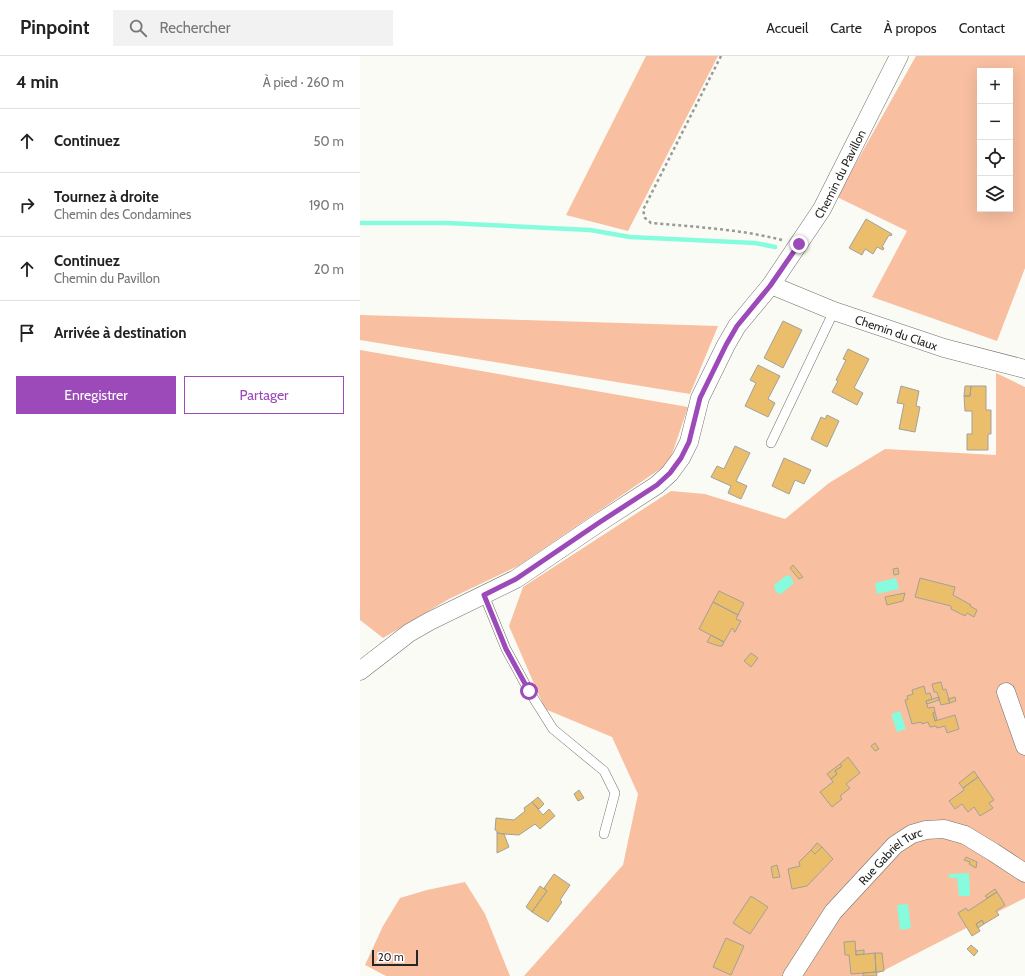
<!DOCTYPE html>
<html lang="fr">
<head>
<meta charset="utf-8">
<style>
  :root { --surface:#fff; --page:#f2f2f2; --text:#222; --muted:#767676; --line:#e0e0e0; --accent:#9c4ab9 }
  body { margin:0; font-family:Cabin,sans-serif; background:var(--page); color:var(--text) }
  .controls { position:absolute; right:12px; top:12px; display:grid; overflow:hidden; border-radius:0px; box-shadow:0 4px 16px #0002 }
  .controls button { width:36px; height:36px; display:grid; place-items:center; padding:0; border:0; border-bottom:1px solid var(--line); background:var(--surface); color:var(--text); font:20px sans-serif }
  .scale { position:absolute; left:12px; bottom:10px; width:46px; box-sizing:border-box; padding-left:4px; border:2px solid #262624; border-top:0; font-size:11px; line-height:14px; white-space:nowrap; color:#262624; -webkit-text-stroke:3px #fff; paint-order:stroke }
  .stop { position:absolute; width:12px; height:12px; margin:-9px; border:3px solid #9c4ab9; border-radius:50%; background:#fff }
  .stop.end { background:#9c4ab9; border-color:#fff; box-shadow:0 1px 4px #0008 }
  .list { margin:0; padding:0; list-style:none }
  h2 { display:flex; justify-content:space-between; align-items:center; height:52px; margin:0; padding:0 16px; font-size:17px }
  h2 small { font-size:13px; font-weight:400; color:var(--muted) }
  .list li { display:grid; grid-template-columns:26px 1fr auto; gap:12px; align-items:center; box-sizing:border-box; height:64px; padding:0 16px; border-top:1px solid var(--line) }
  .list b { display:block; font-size:15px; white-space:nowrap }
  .list p { margin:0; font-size:13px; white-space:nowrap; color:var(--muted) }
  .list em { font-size:13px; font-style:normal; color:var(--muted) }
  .actions { display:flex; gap:8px; padding:12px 16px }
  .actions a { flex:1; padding:9px 0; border:1px solid var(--accent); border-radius:0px; text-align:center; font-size:14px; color:var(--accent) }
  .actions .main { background:var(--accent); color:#fff }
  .icon { flex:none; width:22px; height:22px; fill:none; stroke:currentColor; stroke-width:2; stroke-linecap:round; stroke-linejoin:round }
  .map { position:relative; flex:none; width:665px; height:920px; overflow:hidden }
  header { display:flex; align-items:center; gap:24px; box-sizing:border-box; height:56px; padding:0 20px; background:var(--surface); border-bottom:1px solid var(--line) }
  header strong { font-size:19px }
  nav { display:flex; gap:22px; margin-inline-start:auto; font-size:14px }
  .search { width:280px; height:36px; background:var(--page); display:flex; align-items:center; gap:10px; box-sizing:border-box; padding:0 14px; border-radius:0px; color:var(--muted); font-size:15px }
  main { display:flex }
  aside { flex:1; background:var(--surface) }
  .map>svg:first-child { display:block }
  .green { fill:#f8bfa0; fill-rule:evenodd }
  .water { fill:#87fbde }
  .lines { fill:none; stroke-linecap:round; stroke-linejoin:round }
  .stream { stroke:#87fbde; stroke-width:4.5 }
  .building { fill:#ebbe6b; stroke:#a3a09b }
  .lane-casing { stroke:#70716c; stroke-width:10 }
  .street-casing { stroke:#70716c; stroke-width:19 }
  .path { stroke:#999a96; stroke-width:2.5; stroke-dasharray:3 3; stroke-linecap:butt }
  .lane { stroke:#fff; stroke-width:9 }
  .street { stroke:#fff; stroke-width:18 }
  .route { stroke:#9c4ab9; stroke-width:5 }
  .labels { text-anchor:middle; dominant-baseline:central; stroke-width:3; stroke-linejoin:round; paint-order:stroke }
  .street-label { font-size:12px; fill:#262624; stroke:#fff }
</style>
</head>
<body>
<header>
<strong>Pinpoint</strong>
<div class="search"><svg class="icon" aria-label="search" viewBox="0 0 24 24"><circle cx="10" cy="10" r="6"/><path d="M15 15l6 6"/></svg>Rechercher</div>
<nav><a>Accueil</a><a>Carte</a><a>À propos</a><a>Contact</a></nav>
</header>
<main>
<aside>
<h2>4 min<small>À pied · 260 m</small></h2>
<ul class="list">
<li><svg class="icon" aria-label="ahead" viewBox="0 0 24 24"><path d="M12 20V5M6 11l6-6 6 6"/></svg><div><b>Continuez</b></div><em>50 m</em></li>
<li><svg class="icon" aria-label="right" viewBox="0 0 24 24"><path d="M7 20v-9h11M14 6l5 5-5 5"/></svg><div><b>Tournez à droite</b><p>Chemin des Condamines</p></div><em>190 m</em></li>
<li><svg class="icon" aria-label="ahead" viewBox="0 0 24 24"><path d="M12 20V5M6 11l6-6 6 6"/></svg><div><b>Continuez</b><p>Chemin du Pavillon</p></div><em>20 m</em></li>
<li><svg class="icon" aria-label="arrive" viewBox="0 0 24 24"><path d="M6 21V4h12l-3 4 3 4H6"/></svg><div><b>Arrivée à destination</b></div></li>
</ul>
<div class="actions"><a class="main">Enregistrer</a><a>Partager</a></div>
</aside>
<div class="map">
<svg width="665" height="920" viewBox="0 0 665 920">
  <rect width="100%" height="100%" fill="#fafbf5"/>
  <path class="green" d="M286,0H358L268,175L206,159Z
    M556,0H665V212L637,285L512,241L547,175L477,141ZM620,15H650V153H620Z
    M0,259L358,270L330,338L0,284Z
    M0,294L328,351L309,407L158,510L89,543L23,582L0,564Z
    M636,317L665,331V842L513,920H164L263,809L278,738L252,681L185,653L149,570L163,531L311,435L345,438L425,463L469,427L525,393L636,399Z
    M105,826L125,858L150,920H26L5,909L23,870L40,842L67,834Z"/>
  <path class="water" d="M427,519L430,520L434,527L421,538L417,537L415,534L414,529Z
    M536,522L539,533L517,538L515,527Z
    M540,655L546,673L537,676L531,658Z
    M609,817L610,840H599L597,822H589V818Z
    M548,848L551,872L540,874L537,849Z"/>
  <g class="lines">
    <path class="stream" d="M0,167H87L230,174L270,181L395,187L415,191"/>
  </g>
  <path class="building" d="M506,163L532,178L531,180L529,179L522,191L524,192L523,194L517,191L513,198L505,193L502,199L489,192Z
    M423,265L442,274L423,312L404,302Z
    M488,293L509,303L494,332L503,337L497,349L472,336L478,325L476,324L486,304L483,303Z
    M398,309L420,320L408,343L415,347L408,361L385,350L396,327L390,324Z
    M541,330L559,335L556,350L560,351L555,376L539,373L544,348L537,347Z
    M605,330H611L610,340H604Z
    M611,330H626V354H631V378H628V394H607V378H612V355H605L604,340H610Z
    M467,359L479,365L467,391L451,383L461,361L465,363Z
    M375,390L390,397L376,425L387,430L381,443L368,437L371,430L351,421L357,410L364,413Z
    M424,402L451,414L444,428L435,424L429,438L412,430Z
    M433,509L443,521L439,523L430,512Z
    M538,512L539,518L534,519L533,513Z
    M560,522L595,531L593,539L611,549L610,550L617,554L614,561L607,557L605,560L591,553V550L555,541Z
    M359,535L384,547L378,559L353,546Z
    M545,537L543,545L527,549L525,541Z
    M353,546L378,559L376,563L381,565L375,576H374V574L372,572L364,586L339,573Z
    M351,579L364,586L362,590H359L347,586Z
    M391,597L398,602L391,611L384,605Z
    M581,626L583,634L586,633L590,647L581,649L577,636H574L572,628Z
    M564,630L566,638L570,637L572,643L566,645L568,652L574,651L575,656L573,657L575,665L595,659L599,673L587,677L585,670L577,672L576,670L570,671L568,666L562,668L561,666L552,668L545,644L548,643L547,640L553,638L552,634Z
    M579,641V644L567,648L566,645Z
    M595,641L596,645L590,647L588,643Z
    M575,656L577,664L575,665L573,657Z
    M515,687L519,693L515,695L511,690Z
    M488,701L500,717L486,728L490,732L480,740L482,743L472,751L460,736L473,726L471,723L477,718L475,715L482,710L480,708Z
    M480,708L482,710L475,715L477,718L471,723L467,718Z
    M614,715L618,721L603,732L599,727Z
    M618,721L634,744L629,747L633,752L620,760L614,751L608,756L602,748L595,753L589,745L604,734L603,732Z
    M219,734L224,742L218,745L214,738Z
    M178,741L184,748L179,753L172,746Z
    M172,746L183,759L189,753L195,760L180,773L175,768L159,779L144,778L137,777V775L135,774L136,762L154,764L165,755L164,752Z
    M137,777L144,778L149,791L137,797Z
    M457,787L462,791L455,798L451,794Z
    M462,791L473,803L447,830L432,833L428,813L440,810L439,806L451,794L455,798Z
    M606,801L617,806L616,812L609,808L610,806L604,804Z
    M417,809L420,821L413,822L411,811Z
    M194,818L210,829L200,844L202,846L188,866L172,856L187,835L184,832Z
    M180,830L187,835L172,856L166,851Z
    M635,833L637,836L627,842L625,840Z
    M637,836L645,849L636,855L639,859L624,868L622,864L616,868L620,875L612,880L598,857L606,852L608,855Z
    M391,840L408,851L390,878L373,867Z
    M622,864L624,868L618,872L616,868Z
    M366,882L384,890L371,919L353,911Z
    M495,885L496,899L515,897L516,916L491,918L489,899H485L484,886Z
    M611,889L618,895L614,900L607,893Z
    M504,894V898L496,899V895Z
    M515,897H522L524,915L516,916Z
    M516,916L517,920H503V917Z"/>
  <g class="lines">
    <defs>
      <path id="lane" d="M411,387L474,255
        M124,539L146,593L169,635L193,673L244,715L255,737L244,778"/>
      <g id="street">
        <path id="s1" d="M411,229L474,255L584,292L665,313"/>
        <path id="s2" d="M0,615L49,577L70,565L156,523L240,466L297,429L310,417L321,402L329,386L340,342L366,289L377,270L411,229L462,153L539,0"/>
        <path d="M646,636L665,690"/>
        <path id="s3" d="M432,920L473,856L535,789L552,778L566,774L584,773L605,779L633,796L665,817"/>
      </g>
    </defs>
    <use href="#lane" class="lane-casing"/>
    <use href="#street" class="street-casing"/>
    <path class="path" d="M361,0L283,154L285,162L291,167C335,171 379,173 422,184"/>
    <use href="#lane" class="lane"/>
    <use href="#street" class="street"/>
  </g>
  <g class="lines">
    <path class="route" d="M169,635L146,593L124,539L156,523L240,466L297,429L310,417L321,402L329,386L340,342L366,289L377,270L410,230L439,188"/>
  </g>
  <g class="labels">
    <g class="street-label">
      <text stroke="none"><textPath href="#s2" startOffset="716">Chemin du Pavillon</textPath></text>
      <text stroke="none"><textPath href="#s1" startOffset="134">Chemin du Claux</textPath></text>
      <text stroke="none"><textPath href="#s3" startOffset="157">Rue Gabriel Turc</textPath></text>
    </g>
  </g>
</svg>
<div class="controls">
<button>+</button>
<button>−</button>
<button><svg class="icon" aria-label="locate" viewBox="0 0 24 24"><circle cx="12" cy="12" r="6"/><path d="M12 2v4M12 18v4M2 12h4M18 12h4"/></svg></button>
<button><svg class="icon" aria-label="layers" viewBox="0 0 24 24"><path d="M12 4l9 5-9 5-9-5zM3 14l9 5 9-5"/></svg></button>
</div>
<div class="scale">20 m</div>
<div class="stop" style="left:169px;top:635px"></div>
<div class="stop end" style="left:439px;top:188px"></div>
</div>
</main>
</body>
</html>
